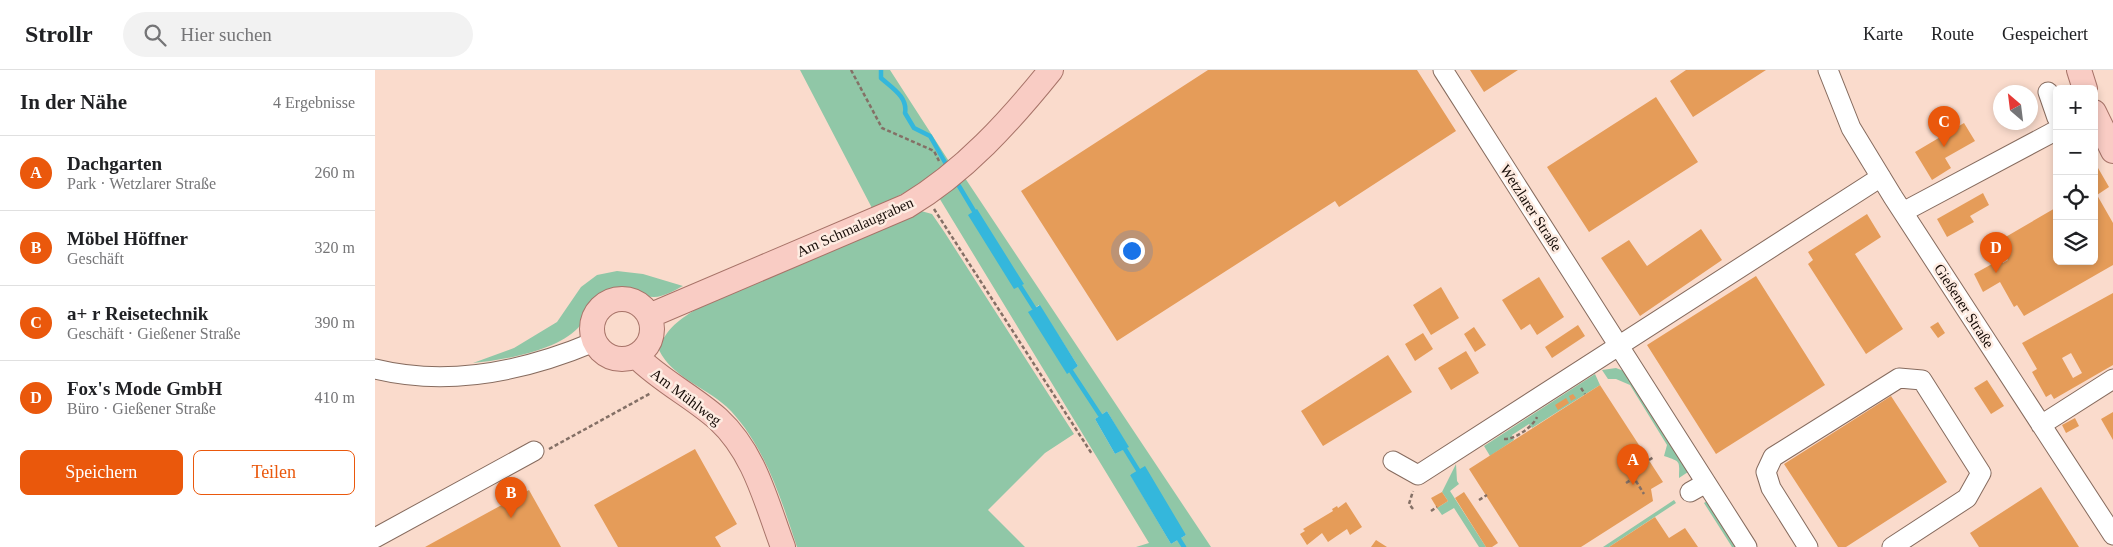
<!DOCTYPE html>
<html lang="de">
<head>
<meta charset="utf-8">
<style>
  :root { --surface:#fff; --page:#f2f2f2; --text:#202124; --muted:#757577; --line:#e0e0e0; --accent:#ea580c }
  body { margin:0; font-family:Georgia,serif; background:var(--page); color:var(--text) }
  .controls { position:absolute; right:15px; top:15px; display:grid; overflow:hidden; border-radius:8px; box-shadow:0 2px 8px #0003 }
  .controls button { width:45px; height:45px; display:grid; place-items:center; padding:0; border:0; border-bottom:1px solid var(--line); background:var(--surface); color:var(--text); font:25px sans-serif }
  .compass { position:absolute; left:1618px; top:15px; width:45px; height:45px; border-radius:50%; background:var(--surface); box-shadow:0 2px 8px #0003; rotate:332deg }
  .you { position:absolute; left:756px; top:180px; width:18px; height:18px; margin:-12px; border:4px solid #fff; border-radius:50%; background:#1a73e8; box-shadow:0 0 0 8px #1a73e833 }
  .badge { display:grid; place-items:center; width:32px; height:32px; border-radius:50%; background:var(--accent); color:#fff; font-size:16px; font-weight:700 }
  .pin { position:absolute; translate:-50% -41px; filter:drop-shadow(0 1px 2px #0008) }
  .pin::after { content:''; position:absolute; top:26px; width:18px; height:15px; background:inherit; clip-path:polygon(0 0,100% 0,50% 100%) }
  .list { margin:0; padding:0; list-style:none }
  h2 { display:flex; justify-content:space-between; align-items:center; height:65px; margin:0; padding:0 20px; font-size:21px }
  h2 small { font-size:16px; font-weight:400; color:var(--muted) }
  .list li { display:grid; grid-template-columns:32px 1fr auto; gap:15px; align-items:center; box-sizing:border-box; height:75px; padding:0 20px; border-top:1px solid var(--line) }
  .list b { display:block; font-size:19px; white-space:nowrap }
  .list p { margin:0; font-size:16px; white-space:nowrap; color:var(--muted) }
  .list em { font-size:16px; font-style:normal; color:var(--muted) }
  .actions { display:flex; gap:10px; padding:15px 20px }
  .actions a { flex:1; padding:11px 0; border:1px solid var(--accent); border-radius:8px; text-align:center; font-size:18px; color:var(--accent) }
  .actions .main { background:var(--accent); color:#fff }
  .icon { flex:none; width:28px; height:28px; fill:none; stroke:currentColor; stroke-width:2; stroke-linecap:round; stroke-linejoin:round }
  .map { position:relative; flex:none; width:1738px; height:477px; overflow:hidden }
  header { display:flex; align-items:center; gap:30px; box-sizing:border-box; height:70px; padding:0 25px; background:var(--surface); border-bottom:1px solid var(--line) }
  header strong { font-size:24px }
  nav { display:flex; gap:28px; margin-inline-start:auto; font-size:18px }
  .search { width:350px; height:45px; background:var(--page); display:flex; align-items:center; gap:12px; box-sizing:border-box; padding:0 18px; border-radius:28px; color:var(--muted); font-size:19px }
  main { display:flex }
  aside { flex:1; background:var(--surface) }
  .map>svg:first-child { display:block }
  .green { fill:#90c7a7; fill-rule:evenodd }
  .water { fill:#34b7dc }
  .lines { fill:none; stroke-linecap:round; stroke-linejoin:round }
  .stream { stroke:#34b7dc; stroke-width:4.5 }
  .building { fill:#e59c59; fill-rule:evenodd }
  .minor-casing { stroke:#866b5e; stroke-width:21 }
  .major-casing { stroke:#a77368; stroke-width:26 }
  .path { stroke:#847066; stroke-width:2.5; stroke-dasharray:4 2.5; stroke-linecap:butt }
  .minor { stroke:#fff; stroke-width:19 }
  .major { stroke:#f9ccc4; stroke-width:24 }
  .labels { text-anchor:middle; dominant-baseline:central; stroke-width:5; stroke-linejoin:round; paint-order:stroke }
  .street-label { font-size:15px; fill:#160c07; stroke:#feece2 }
</style>
</head>
<body>
<header>
<strong>Strollr</strong>
<div class="search"><svg class="icon" aria-label="search" viewBox="0 0 24 24"><circle cx="10" cy="10" r="6"/><path d="M15 15l6 6"/></svg>Hier suchen</div>
<nav><a>Karte</a><a>Route</a><a>Gespeichert</a></nav>
</header>
<main>
<aside>
<h2>In der Nähe<small>4 Ergebnisse</small></h2>
<ul class="list">
<li><span class="badge">A</span><div><b>Dachgarten</b><p>Park · Wetzlarer Straße</p></div><em>260 m</em></li>
<li><span class="badge">B</span><div><b>Möbel Höffner</b><p>Geschäft</p></div><em>320 m</em></li>
<li><span class="badge">C</span><div><b>a+ r Reisetechnik</b><p>Geschäft · Gießener Straße</p></div><em>390 m</em></li>
<li><span class="badge">D</span><div><b>Fox's Mode GmbH</b><p>Büro · Gießener Straße</p></div><em>410 m</em></li>
</ul>
<div class="actions"><a class="main">Speichern</a><a>Teilen</a></div>
</aside>
<div class="map">
<svg width="1738" height="477" viewBox="0 0 1738 477">
  <rect width="100%" height="100%" fill="#fadbcc"/>
  <path class="green" d="M425,0H515L577,96L498,140Z
    M590,108L836,477H761L774,473L563,126ZM664,235L703,296L692,303L654,242ZM732,341L753,377L740,384L720,349ZM755,404L811,465L796,474Z
    M546,141L557,144L570,163L699,364L670,383L613,440L650,477H422C406,429 391,379 356,341C334,318 298,309 284,280C291,257 305,250 324,237L540,142Z
    M242,201L268,204L308,216C300,220 289,227 279,227C263,227 251,216 235,221C214,228 215,246 203,258C181,281 129,290 98,293L139,278L182,252L206,217L222,205Z
    M1241,298L1249,301L1313,402L1304,408C1304,391 1307,392 1289,386L1292,375L1255,315L1241,309H1233L1227,300Z
    M1220,304L1225,315L1157,358L1154,354L1137,365L1139,370L1115,386L1109,376Z
    M1081,394L1082,411L1084,414L1075,421L1111,477H1104L1079,438L1067,445L1062,438L1073,431L1067,422Z
    M1299,430L1301,433L1234,477H1228Z
    M1332,431L1361,477H1357L1329,433Z"/>
  <path class="water" d="M602,139L649,214L639,219L593,145Z
    M665,235L703,296L692,304L653,242Z
    M732,341L754,377L740,384L720,349Z
    M770,396L811,465L796,474L755,405Z"/>
  <g class="lines">
    <path class="stream" d="M506,0V8C517,18 533,27 530,43L539,58L555,66L571,94
      M584,116L599,141
      M645,216L659,238
      M696,301L725,345
      M750,379L763,400
      M804,469L809,477"/>
  </g>
  <path class="building" d="M833,0H1042L1081,61L964,137L960,131L742,271L646,121Z
    M1095,0H1143L1109,22Z
    M1311,0H1391L1318,47L1295,11Z
    M1281,27L1323,92L1214,162L1172,97Z
    M1589,53L1600,71L1570,88L1576,98L1557,110L1540,82Z
    M1719,91L1734,117L1722,125L1738,153V195L1649,246L1642,235L1639,237L1625,212L1608,222L1599,204L1626,189L1628,193L1633,190L1622,172L1682,137V191H1719Z
    M1608,123L1614,135L1595,146L1599,152L1572,167L1562,149Z
    M1492,144L1506,167L1480,184L1528,259L1491,284L1433,194L1438,190L1433,182Z
    M1326,159L1347,190L1265,246L1226,188L1254,170L1272,196Z
    M1381,206L1450,315L1341,384L1272,275Z
    M1164,207L1189,247L1162,265L1155,254L1146,260L1127,230Z
    M1066,217L1084,248L1056,265L1038,235Z
    M1738,223V295L1679,329L1676,324L1671,327L1657,302L1662,299L1647,273ZM1696,283L1707,303L1698,308L1687,288Z
    M1563,252L1570,263L1563,268L1555,257Z
    M1203,255L1210,266L1177,288L1170,277Z
    M1099,257L1111,275L1100,282L1089,264Z
    M1048,263L1058,279L1040,291L1030,274Z
    M1091,281L1104,303L1076,320L1063,298Z
    M1013,285L1037,322L948,376L926,341Z
    M1612,310L1629,336L1616,344L1599,318Z
    M1225,315L1288,412L1276,419L1278,431L1206,477H1144L1094,399Z
    M1198,324L1201,328L1196,331L1194,326Z
    M1516,326L1572,412L1471,477H1463L1409,394Z
    M1191,328L1194,333L1183,340L1180,335Z
    M1738,342V370L1726,349Z
    M1700,348L1704,356L1691,363L1687,355Z
    M320,379L362,454L340,467L346,477H243L219,435Z
    M1666,417L1704,477H1604L1595,463Z
    M154,420L186,477H50Z
    M1067,422L1073,431L1062,438L1056,428Z
    M1089,422L1123,473L1117,477H1111L1080,428Z
    M971,432L987,457L975,465L972,459L953,472L947,463L932,475L925,464L930,461L928,459L958,441L957,439L962,436L963,438Z
    M1280,447L1294,468L1310,458L1323,477H1234Z
    M1001,470L1012,477H996Z"/>
  <g class="lines">
    <defs>
      <path id="minor" d="M1068,0L1372,477
        M1453,0L1476,58L1518,127L1738,465
        M1673,22L1682,48
        M1528,142L1682,60
        M0,299C73,317 150,301 219,272
        M1666,355L1738,309
        M1018,391L1043,405L1506,107
        M1315,422L1331,413
        M0,468L159,381
        M1433,477L1396,418L1391,402L1398,387L1524,308L1547,310L1606,403L1592,428L1517,477"/>
      <path id="major" d="M1704,0L1710,19
        M1719,42L1738,81
        M217 259a30 30 0 1 1 60 0a30 30 0 1 1-60 0Z
        M274,246L532,136C589,102 635,51 676,0
        M261,286C286,311 317,326 343,349C380,383 391,432 408,477"/>
    </defs>
    <use href="#minor" class="minor-casing"/>
    <use href="#major" class="major-casing"/>
    <path class="path" d="M476,0L507,58L559,81L564,91
      M559,139L717,384
      M1206,318L1210,324
      M1129,369C1139,370 1158,357 1162,347
      M174,379L276,323
      M1274,390L1279,387
      M1251,413L1259,408L1269,424
      M1104,430L1112,425
      M1038,439L1034,434L1038,421
      M1056,441L1062,437"/>
    <use href="#minor" class="minor"/>
    <use href="#major" class="major"/>
  </g>
  <g class="labels">
    <g class="street-label">
      <text transform="translate(1156 138) rotate(57)">Wetzlarer Straße</text>
      <text transform="translate(480 157) rotate(-24)">Am Schmalaugraben</text>
      <text transform="translate(1589 236) rotate(57)">Gießener Straße</text>
      <text transform="translate(311 327) rotate(37)">Am Mühlweg</text>
    </g>
  </g>
</svg>
<div class="controls">
<button>+</button>
<button>−</button>
<button><svg class="icon" aria-label="locate" viewBox="0 0 24 24"><circle cx="12" cy="12" r="6"/><path d="M12 2v4M12 18v4M2 12h4M18 12h4"/></svg></button>
<button><svg class="icon" aria-label="layers" viewBox="0 0 24 24"><path d="M12 4l9 5-9 5-9-5zM3 14l9 5 9-5"/></svg></button>
</div>
<svg class="compass" viewBox="-18 -18 36 36"><path d="M0-13l5 13h-10z" fill="#e53935"/><path d="M0 13l5-13h-10z" fill="#757577"/></svg>
<div class="you"></div>
<div class="pin badge" style="left:1258px;top:415px">A</div>
<div class="pin badge" style="left:136px;top:448px">B</div>
<div class="pin badge" style="left:1569px;top:77px">C</div>
<div class="pin badge" style="left:1621px;top:203px">D</div>
</div>
</main>
</body>
</html>
